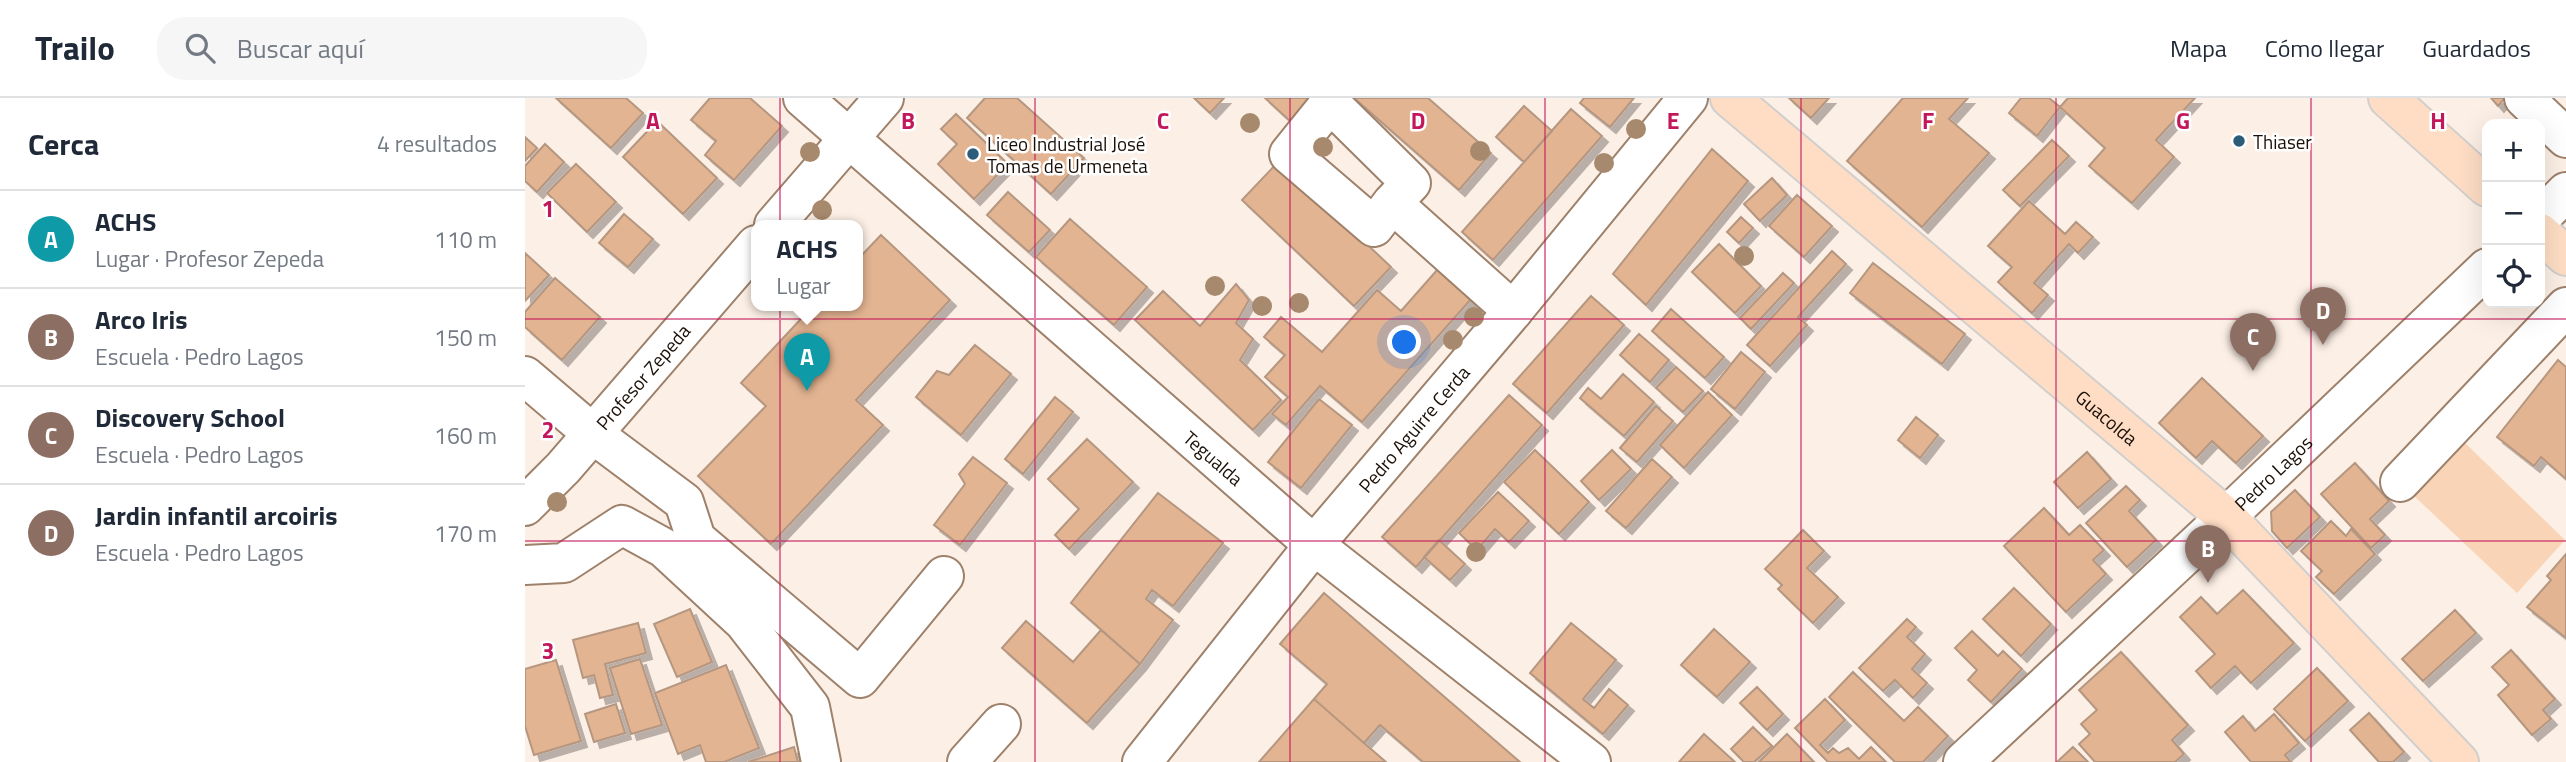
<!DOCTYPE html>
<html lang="es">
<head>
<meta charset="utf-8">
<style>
  :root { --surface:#fff; --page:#f6f6f7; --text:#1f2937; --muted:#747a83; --line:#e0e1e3; --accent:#0f766e }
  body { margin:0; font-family:"Titillium Web",sans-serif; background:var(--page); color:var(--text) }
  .controls { position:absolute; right:21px; top:21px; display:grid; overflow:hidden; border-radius:14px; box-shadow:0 7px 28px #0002 }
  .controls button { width:63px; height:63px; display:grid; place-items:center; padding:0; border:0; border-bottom:2px solid var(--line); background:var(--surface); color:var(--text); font:35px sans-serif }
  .you { position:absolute; left:880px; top:245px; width:24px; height:24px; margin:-18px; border:5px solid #fff; border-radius:50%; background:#1a73e8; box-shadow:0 0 0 10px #1a73e833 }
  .badge { display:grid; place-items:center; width:46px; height:46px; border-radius:50%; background:var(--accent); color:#fff; font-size:23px; font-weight:700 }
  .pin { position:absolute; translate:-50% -58px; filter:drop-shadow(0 2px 4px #0008) }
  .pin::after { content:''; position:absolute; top:37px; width:24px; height:21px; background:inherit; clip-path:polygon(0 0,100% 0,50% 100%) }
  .popup { position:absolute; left:226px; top:122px; width:112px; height:91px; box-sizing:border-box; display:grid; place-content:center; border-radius:14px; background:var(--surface); filter:drop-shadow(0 2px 5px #0005); font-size:23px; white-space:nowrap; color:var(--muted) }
  .popup b { font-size:26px; color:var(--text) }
  .popup::after { content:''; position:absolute; left:50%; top:100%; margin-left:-14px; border:14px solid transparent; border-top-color:var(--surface) }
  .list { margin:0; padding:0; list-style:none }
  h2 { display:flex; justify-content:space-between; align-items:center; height:91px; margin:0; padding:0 28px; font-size:30px }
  h2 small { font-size:23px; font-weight:400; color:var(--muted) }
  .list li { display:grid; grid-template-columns:46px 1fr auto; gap:21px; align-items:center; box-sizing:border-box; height:98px; padding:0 28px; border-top:2px solid var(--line) }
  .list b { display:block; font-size:26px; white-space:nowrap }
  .list p { margin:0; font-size:23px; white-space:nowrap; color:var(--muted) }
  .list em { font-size:23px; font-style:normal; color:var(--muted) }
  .icon { flex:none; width:38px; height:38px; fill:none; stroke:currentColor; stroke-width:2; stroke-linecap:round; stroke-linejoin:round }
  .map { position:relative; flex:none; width:2041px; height:664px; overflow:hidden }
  header { display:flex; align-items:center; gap:42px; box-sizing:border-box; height:98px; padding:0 35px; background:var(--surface); border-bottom:2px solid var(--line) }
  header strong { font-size:33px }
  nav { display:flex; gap:38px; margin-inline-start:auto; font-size:24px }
  .search { width:490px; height:63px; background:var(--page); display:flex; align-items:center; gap:18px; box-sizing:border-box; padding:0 24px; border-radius:28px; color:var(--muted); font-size:26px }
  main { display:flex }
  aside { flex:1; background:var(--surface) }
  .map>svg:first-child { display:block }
  .green { fill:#f9d4b7 }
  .building { fill:#e3b491; stroke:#b59781; stroke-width:2; filter:url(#shadow) }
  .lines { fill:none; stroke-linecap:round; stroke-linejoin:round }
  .minor-casing { stroke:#9e816b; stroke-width:42 }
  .major-casing { stroke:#d1cfce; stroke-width:42 }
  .minor { stroke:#fff; stroke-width:38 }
  .major { stroke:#feddc4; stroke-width:38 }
  .tree { fill:#a7896d }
  .grid { fill:none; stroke:#c2185b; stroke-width:2; stroke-opacity:0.55 }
  .poi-dot { fill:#2c5c7a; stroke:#fff; stroke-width:2.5 }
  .labels { text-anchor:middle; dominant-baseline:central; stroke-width:5; stroke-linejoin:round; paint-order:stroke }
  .poi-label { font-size:19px; fill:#1a1008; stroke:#fff; text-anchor:start }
  .street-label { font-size:19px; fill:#1a1008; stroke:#fff }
  .grid-label { font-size:23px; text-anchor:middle; font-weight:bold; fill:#c2185b; stroke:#fff; stroke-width:5; stroke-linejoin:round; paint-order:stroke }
</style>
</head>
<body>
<header>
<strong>Trailo</strong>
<div class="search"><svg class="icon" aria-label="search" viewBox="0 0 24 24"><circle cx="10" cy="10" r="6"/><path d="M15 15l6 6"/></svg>Buscar aquí</div>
<nav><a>Mapa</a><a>Cómo llegar</a><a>Guardados</a></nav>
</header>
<main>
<aside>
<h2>Cerca<small>4 resultados</small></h2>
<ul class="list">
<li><span class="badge" style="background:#0f9aa8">A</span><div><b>ACHS</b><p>Lugar · Profesor Zepeda</p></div><em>110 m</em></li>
<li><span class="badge" style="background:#8d6e63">B</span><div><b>Arco Iris</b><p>Escuela · Pedro Lagos</p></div><em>150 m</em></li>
<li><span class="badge" style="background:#8d6e63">C</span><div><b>Discovery School</b><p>Escuela · Pedro Lagos</p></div><em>160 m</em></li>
<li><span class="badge" style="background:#8d6e63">D</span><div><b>Jardin infantil arcoiris</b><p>Escuela · Pedro Lagos</p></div><em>170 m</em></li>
</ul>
</aside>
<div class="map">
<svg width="2041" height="664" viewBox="0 0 2041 664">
  <defs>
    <filter id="shadow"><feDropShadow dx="6" dy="6" stdDeviation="0" flood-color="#0004"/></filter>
  </defs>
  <rect width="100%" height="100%" fill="#fcefe5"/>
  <path class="green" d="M1938,343L2040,442L1992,495L1888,397Z"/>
  <path class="building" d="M31,0H101L118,15L86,50Z
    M185,0H225L257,28L209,82L180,57L191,43L166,22Z
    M460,0H492L559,60L526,96L442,20Z
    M669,0H699L685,15Z
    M740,0H787L765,23Z
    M829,0H903L966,55L934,92Z
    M1059,0H1109L1085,29L1055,5Z
    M1264,0H1304L1286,20Z
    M1378,0H1443L1424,21L1464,55L1397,129L1322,63Z
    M1496,0H1524L1535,9L1512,38L1484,15Z
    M1543,0H1670L1631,42L1649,59L1607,105L1564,68L1580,50L1535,9Z
    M1966,0H1980L1973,8Z
    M999,8L1027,33L999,64L971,39Z
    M1046,11L1077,38L968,162L937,134Z
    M431,16L483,66L449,101L413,66L432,46L416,31Z
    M132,23L192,80L158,116L98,59Z
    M0,39L12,50L0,63Z
    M1527,42L1544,58L1495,108L1478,92Z
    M20,46L39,64L12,94L0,83V68Z
    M1187,51L1223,83L1121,207L1088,176Z
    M754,63L866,169L829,208L717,102Z
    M51,66L91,104L62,134L22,95Z
    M1247,80L1262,97L1235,123L1219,106Z
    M483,94L525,132L504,154L462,117Z
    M1272,97L1307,128L1279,159L1244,128Z
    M1504,103L1540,136L1551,124L1568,139L1553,155L1544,146L1509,185L1523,197L1507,215L1473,184L1487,169L1463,148Z
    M99,116L128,141L103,169L74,145Z
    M1216,119L1228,130L1214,145L1202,134Z
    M545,121L622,189L589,227L511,159Z
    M356,137L425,202L331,302L358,327L246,446L173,378L241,308L216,285L289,207H333V161Z
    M1194,146L1236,188L1210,215L1167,174Z
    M1307,153L1321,166L1273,219L1282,227L1245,268L1222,247Z
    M0,155L24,177L0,203Z
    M1348,165L1440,236L1417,266L1325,195Z
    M913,171L947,200L837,324L795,288L761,327L747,316L763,299L740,279L760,257L739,239L756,219L797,254L852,192L876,213Z
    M1258,175L1269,185L1226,231L1215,220Z
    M30,180L75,219L37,262L0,229V214Z
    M711,186L724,202L711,225L728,241L715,262L756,302L728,332L610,222L638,193L675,228Z
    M1066,198L1099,227L1022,315L988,286Z
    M1146,211L1199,259L1180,280L1127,233Z
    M1114,236L1144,262L1125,284L1095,257Z
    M450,247L486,276L436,337L391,299L412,273L424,277Z
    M1216,254L1240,274L1210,311L1186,291Z
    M2033,262L2041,269V381L2016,359L2009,368L1972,339Z
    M1151,269L1178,293L1158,314L1131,290Z
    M1098,276L1129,304L1099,338L1055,300L1063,290L1076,301Z
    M1677,280L1738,338L1711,365L1687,343L1671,360L1634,325Z
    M1183,294L1207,317L1159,370L1135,347Z
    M984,297L1017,327L891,469L857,439Z
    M530,299L548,314L498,376L480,361Z
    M794,301L827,327L776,390L743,364Z
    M1131,308L1148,323L1112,364L1095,350Z
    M1391,319L1413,337L1395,360L1373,342Z
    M562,341L608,384L544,451L530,437L554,411L523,381Z
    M1010,352L1064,404L1034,436L979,384Z
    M1087,352L1106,371L1074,402L1056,383Z
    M1562,354L1586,381L1553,410L1529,384Z
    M448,359L482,385L435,447L409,427L440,386L434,376Z
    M1127,361L1147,379L1101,430L1081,413Z
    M1830,365L1864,403L1845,421L1860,437L1846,450L1796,396Z
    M1601,388L1615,402L1604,413L1631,442L1602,469L1561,425Z
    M1770,392L1795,419L1762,450L1747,433L1746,414Z
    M973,394L1004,423L984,444L970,431L952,452L934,435Z
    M633,395L698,445L648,508L627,492L621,501L648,522L615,566L546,505Z
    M1519,410L1544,437L1555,427L1579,452L1568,462L1581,476L1541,514L1479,448Z
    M1806,423L1821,438L1826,431L1850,456L1809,496L1791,479L1797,473L1776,453Z
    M1278,432L1299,453L1282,470L1313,499L1288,525L1253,491L1257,487L1240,471Z
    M914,442L940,466L925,482L899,459Z
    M2041,456V540L2002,509L2026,482L2022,478Z
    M1489,490L1526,526L1496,558L1458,521Z
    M1718,492L1769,545L1726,585L1710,568L1686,590L1671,573L1690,556L1655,519L1676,499L1692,516Z
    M799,495L995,664H898L855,627L839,645L789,601L802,586L755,546Z
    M165,511L187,564L152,579L129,526Z
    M1930,512L1951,535L1898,583L1877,561Z
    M1382,521L1391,529L1382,539L1400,556L1387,571L1402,585L1388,600L1370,582L1358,593L1334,570Z
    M501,523L548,564L576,532L615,566L562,625L477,550Z
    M113,525L121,555L80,566L88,597L75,600L69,577L58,580L48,542Z
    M1046,525L1091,562L1058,601L1069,610L1084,591L1103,607L1078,636L1005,575Z
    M1189,531L1225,564L1192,599L1156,567Z
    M1447,533L1473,558L1478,553L1497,571L1466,604L1443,582L1452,572L1430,550Z
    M1986,552L2030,601L2018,612L2026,621L2007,637L1973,597L1984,587L1967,569Z
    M1596,554L1663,627L1647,642L1659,656L1650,664H1570L1554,646L1565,636L1556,626L1572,612L1554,592Z
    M115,561L137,627L106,636L85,570Z
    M31,562L56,643L9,657L0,628V571Z
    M201,567L234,650L199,664H181L175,647L153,656L130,595Z
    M1792,570L1823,603L1780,643L1749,611Z
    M1328,574L1379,623L1393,609L1423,638L1398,664H1370L1304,599Z
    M1232,589L1258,616L1242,632L1215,605Z
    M789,601L839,645L861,664H734Z
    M1300,601L1320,622L1295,647L1303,655L1308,650L1314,655L1323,650L1334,661L1346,649L1361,664H1303L1270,630Z
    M91,606L100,635L69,644L60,616Z
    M1844,615L1879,654L1868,664H1854L1825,632Z
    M1749,616L1774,645L1760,657L1766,664H1726L1700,634L1718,618L1730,633Z
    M1228,629L1247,648L1229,664H1219L1206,651Z
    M1179,636L1210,664H1154Z
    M1262,636L1289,664H1234Z
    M269,649L273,664H223Z
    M1548,649L1563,664H1532Z"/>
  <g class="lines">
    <defs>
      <g id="minor">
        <path id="s1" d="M278,0L789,447L1066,664"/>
        <path d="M1999,0L2041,40"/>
        <path d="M867,105L849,129L764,56L805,5L886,85L867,105L988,213"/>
        <path d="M2015,120L2041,94"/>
        <path d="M249,127L359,0"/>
        <path d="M0,278L68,336L159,404L171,441L335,580L419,478"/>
        <path d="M1875,384L2041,209"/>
        <path id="s2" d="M0,408L38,370L231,147"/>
        <path d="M0,467L39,465L97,427L139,450L219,524L285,609L296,664"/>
        <path d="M442,664L476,626"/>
        <path id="s3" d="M617,664L789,447L988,213L1163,0"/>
        <path id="s4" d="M1438,664L1701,419L1962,170"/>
      </g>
      <g id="major">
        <path id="s5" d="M1205,0L1701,419L1934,664"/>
        <path d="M1863,0L1962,89"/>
        <path d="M2015,135L2041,158"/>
      </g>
    </defs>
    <use href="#minor" class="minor-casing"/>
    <use href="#major" class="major-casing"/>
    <use href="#minor" class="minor"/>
    <use href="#major" class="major"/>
  </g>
  <g class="tree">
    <circle cx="725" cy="25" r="10"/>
    <circle cx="1111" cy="31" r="10"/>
    <circle cx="798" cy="49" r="10"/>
    <circle cx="955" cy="53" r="10"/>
    <circle cx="285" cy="54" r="10"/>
    <circle cx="1079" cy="65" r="10"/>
    <circle cx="297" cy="112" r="10"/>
    <circle cx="1219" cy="158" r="10"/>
    <circle cx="690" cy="188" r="10"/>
    <circle cx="774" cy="205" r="10"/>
    <circle cx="737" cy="208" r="10"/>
    <circle cx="949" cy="219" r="10"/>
    <circle cx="928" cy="242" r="10"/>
    <circle cx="32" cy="404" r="10"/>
    <circle cx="951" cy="454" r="10"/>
  </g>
  <path class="grid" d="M255,0V664M510,0V664M765,0V664M1020,0V664M1276,0V664M1531,0V664M1786,0V664M0,221H2041M0,443H2041"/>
  <g class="poi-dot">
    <circle cx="1714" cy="43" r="7"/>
    <circle cx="448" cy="56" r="7"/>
  </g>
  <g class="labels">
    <g class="poi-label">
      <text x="1728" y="43">Thiaser</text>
      <text x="462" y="45">Liceo Industrial José<tspan x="462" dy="22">Tomas de Urmeneta</tspan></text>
    </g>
    <g class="street-label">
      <text stroke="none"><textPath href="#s2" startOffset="175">Profesor Zepeda</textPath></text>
      <text stroke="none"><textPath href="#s5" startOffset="494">Guacolda</textPath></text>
      <text stroke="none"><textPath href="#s3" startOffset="430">Pedro Aguirre Cerda</textPath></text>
      <text stroke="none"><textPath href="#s1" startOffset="546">Tegualda</textPath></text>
      <text stroke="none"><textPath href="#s4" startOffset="424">Pedro Lagos</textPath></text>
    </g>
  </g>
  <g class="grid-label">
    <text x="128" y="31">A</text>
    <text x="383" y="31">B</text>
    <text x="638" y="31">C</text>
    <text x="893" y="31">D</text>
    <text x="1148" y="31">E</text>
    <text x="1403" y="31">F</text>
    <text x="1658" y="31">G</text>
    <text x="1913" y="31">H</text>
    <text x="23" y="119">1</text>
    <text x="23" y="340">2</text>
    <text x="23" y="561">3</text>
  </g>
</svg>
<div class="controls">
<button>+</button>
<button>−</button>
<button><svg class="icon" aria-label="locate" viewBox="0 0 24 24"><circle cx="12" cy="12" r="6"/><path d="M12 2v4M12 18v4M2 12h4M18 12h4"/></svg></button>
</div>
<div class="you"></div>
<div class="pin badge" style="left:282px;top:293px;background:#0f9aa8">A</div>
<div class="popup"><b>ACHS</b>Lugar</div>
<div class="pin badge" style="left:1683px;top:485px;background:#8d6e63">B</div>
<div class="pin badge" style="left:1728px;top:273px;background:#8d6e63">C</div>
<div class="pin badge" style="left:1798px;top:247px;background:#8d6e63">D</div>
</div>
</main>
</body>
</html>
